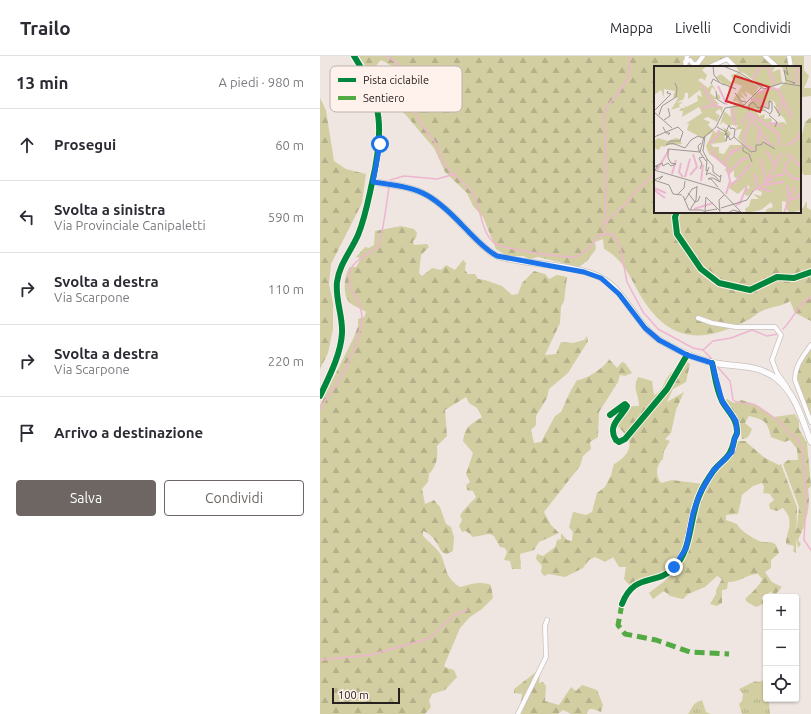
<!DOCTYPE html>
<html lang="it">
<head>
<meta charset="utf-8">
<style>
  :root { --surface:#fff; --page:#f2f2f3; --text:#2b2b33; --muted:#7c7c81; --line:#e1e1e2; --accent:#6d6663 }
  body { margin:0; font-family:Ubuntu,sans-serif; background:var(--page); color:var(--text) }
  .controls { position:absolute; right:12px; bottom:12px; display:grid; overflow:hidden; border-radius:4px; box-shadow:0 1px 3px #0004 }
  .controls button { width:36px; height:36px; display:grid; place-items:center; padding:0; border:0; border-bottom:1px solid var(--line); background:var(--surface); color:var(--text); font:20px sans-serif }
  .scale { position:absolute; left:12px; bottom:10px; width:68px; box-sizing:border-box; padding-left:4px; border:2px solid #27211f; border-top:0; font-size:11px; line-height:14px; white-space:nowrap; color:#27211f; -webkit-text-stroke:3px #fff2ed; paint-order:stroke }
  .stop { position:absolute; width:12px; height:12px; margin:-9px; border:3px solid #1a73e8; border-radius:50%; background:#fff }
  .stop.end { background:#1a73e8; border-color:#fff; box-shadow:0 1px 4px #0008 }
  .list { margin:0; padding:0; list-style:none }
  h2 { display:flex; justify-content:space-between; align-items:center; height:52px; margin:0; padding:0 16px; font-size:17px }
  h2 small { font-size:13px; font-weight:400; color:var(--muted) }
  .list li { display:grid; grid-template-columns:26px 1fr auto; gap:12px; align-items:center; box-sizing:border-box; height:72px; padding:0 16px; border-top:1px solid var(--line) }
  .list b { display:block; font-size:15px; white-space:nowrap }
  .list p { margin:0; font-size:13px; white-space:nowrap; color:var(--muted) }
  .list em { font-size:13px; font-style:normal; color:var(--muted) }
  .actions { display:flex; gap:8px; padding:12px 16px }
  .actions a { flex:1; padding:9px 0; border:1px solid var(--accent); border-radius:4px; text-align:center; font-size:14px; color:var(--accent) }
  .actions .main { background:var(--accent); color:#fff }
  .icon { flex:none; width:22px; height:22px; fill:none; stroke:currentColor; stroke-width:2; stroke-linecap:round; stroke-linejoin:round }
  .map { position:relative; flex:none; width:491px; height:658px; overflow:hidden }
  header { display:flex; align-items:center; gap:24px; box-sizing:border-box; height:56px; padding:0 20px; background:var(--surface); border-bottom:1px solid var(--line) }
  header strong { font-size:19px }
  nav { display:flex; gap:22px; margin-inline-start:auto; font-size:14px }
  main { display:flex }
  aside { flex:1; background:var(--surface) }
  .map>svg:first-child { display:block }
  .grass { fill:url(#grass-tufts) }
  .forest { fill:url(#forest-firs) }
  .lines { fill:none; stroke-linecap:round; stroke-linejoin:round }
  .stream { stroke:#eeb5d1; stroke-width:1.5 }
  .street-casing { stroke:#c8c2bf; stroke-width:5.5 }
  .secondary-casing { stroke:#c8c2bf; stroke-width:7 }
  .street { stroke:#fdfbfb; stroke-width:4 }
  .secondary { stroke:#fdfbfb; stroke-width:5.5 }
  .quiet { stroke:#53aa43; stroke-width:5; stroke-dasharray:10 5; stroke-linecap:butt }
  .cycleway-casing { stroke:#fff2ed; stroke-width:8 }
  .cycleway { stroke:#00873e; stroke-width:6 }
  .route { stroke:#1a73e8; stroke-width:5 }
  .inset-river { fill:none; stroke:#eeb5d1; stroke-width:2 }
  .inset-road { fill:none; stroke:#9f9794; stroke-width:1 }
  .view { fill:#d62828; fill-opacity:0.15; stroke:#d62828; stroke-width:2 }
  .inset-edge { fill:none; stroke:#27211f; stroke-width:2 }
  .key { fill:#fff2ed; stroke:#beb3af; stroke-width:1 }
  .key-label { font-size:11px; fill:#27211f }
</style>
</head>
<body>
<header>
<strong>Trailo</strong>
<nav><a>Mappa</a><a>Livelli</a><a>Condividi</a></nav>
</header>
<main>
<aside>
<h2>13 min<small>A piedi · 980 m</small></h2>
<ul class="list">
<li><svg class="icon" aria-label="ahead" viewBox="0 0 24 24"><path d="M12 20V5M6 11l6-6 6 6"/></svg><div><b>Prosegui</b></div><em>60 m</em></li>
<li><svg class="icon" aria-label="left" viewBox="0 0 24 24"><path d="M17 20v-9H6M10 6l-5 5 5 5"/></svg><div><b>Svolta a sinistra</b><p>Via Provinciale Canipaletti</p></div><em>590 m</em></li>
<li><svg class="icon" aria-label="right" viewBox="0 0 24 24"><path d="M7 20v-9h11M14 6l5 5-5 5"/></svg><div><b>Svolta a destra</b><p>Via Scarpone</p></div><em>110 m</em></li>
<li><svg class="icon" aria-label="right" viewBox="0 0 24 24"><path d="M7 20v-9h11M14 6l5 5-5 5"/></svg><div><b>Svolta a destra</b><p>Via Scarpone</p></div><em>220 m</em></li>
<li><svg class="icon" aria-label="arrive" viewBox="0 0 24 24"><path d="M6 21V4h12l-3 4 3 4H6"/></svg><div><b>Arrivo a destinazione</b></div></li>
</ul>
<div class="actions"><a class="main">Salva</a><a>Condividi</a></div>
</aside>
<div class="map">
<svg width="491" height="658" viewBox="0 0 491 658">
  <defs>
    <pattern id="grass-tufts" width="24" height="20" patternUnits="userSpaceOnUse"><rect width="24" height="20" fill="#d2cea1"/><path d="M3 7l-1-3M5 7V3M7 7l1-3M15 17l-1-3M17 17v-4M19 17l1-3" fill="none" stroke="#b4b18a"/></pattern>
    <pattern id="forest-firs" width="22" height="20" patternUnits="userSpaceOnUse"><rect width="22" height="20" fill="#d2cea1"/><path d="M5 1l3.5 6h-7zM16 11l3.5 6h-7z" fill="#b4b18a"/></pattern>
  </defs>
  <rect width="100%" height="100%" fill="#efe6e2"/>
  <path class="grass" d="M446,623V643L449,647L450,658H422L419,648L422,645L423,638L419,633L435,625L439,626Z
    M382,644L386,656L391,658H368C373,651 372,647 382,644Z"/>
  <path class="forest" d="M39,0H382L378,6L375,7L370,3L364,11H335V156H355L353,161L355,178L380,215L398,229L430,236L457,223L475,224L491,218V265L475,257L470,245C460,251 454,250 444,254C438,256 433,262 426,265C383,287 350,287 322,242C311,224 304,203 284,193L283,183L275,186L276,193L267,205L259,211L218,201L210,203L203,200H187L176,193L163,161L153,150L147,137L125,116L114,92L84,57L81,43L84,39C80,20 80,13 61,4L50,17Z
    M385,0H443L455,11H416L412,4L407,2L386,11H367V7L369,6L374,10Z
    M447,0H467L469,11H458Z
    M471,0H484V14L489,20L484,32H491V40L483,41L480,43V11H474Z
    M0,42L6,54L14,105L26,113L46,118L42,147L11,208L9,228L13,247V273L8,297L0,313Z
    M491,61V119H484C474,106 482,80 485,66Z
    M486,146L487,147V152L491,154V215L474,221L457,220L430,232L400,226L382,212L358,177L357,161L358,156H480V152H483Z
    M81,170L94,173L97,177L96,182L93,185L94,189L107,188L109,191L101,199L99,217L102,220L112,212L121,214L126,209L135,214L143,204L146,207L145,214L148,218H155L158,223L165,224L182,230L192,239L198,238L202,227L214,215L225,218L229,223L237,219L247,221L244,245L241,251L240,267L225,299L236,298L241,286L253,287L264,284L267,280L268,285L248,317L229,333L227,342L216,360V369L211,374L214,387L221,386L235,360L241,356L251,334L257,324C266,324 285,311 289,303L297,312L302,306L305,307L312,317L305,320L300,319L298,326L279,356L278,381L270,386L271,393L263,400L260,410L224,456L231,469L239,477L219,486L214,494L200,498L201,513H192L190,505L184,504L187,496L185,492L180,491L174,480L169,478L153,481L146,475L142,476L139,470L142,464L140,460L142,456L156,441L153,435L147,434L146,429L150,426L146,418L153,397L143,385C146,369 150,369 162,361L157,352L149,347L146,341L125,354L127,380L117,390C118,400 117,410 109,418L108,426L102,433L105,448L114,444L120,451L126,468L131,471L134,481L133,495L127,498L122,496C118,489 112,477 103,475V480C109,486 114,490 119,496C127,507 123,521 140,531C152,528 159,525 171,529L173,542L162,553L150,561L140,572L124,610L127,612L134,614L137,621L125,634L112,638L109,645L111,651L105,658H0V349L34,281L38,270V263L44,261L46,256C40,252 35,251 30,247C22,239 24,218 30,211H36L41,202L36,201L45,191L49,192L54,189L55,175Z
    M491,292V362C479,331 468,321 491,292Z
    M367,306L370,308L366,326L353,333L347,346L364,336L356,354L351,377L345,383L350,385L344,395L343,403C336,409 335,419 341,427L352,424L383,428C380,432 377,437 375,441C366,464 372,499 347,515C336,522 322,523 310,530L304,523L306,511H299L293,501L285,506L275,501L269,504L263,512L245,521L229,518L224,520L221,516L222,510L216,503L217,498L223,500L235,491L237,484L241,483V477L247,484L252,485L253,476L249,471L253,456L266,459L272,456L277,437L285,431L291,419L294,408C302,404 314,393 308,382C305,377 300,373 297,369L312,350H319C319,338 312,333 318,321L332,325L334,339C344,335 343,326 349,319C353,313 362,311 367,306Z
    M407,343L414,347L421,344L435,348L454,361L475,358L479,365V373L487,387L491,430L488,433C491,451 486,468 478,484L481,488L478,492L476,481L479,451L463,408L468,404H478L477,393L470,384L464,386L451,381C447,365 445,364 429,360L425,367L432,373C430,378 428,383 422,383L421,377L414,373V366L402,352L401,347Z
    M419,385H425L445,402L459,409L461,408L477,451L476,497L473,495L474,490L466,488C466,474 476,467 463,452L457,455L450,453L449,448L454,444L450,438L443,437L444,431L442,427L433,430L422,439L418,458L406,459V464L417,468C420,475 434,483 442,486C446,487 452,485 455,488C457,490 458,494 459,497L451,504V512L445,516L452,526L462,531L456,538L450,536L441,542L445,547L436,551L427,546L425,543C431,537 439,531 442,523L438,518C427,518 419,527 408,526L407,533L402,534V547L397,550L390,548L396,538V534L402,523L397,520L385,531L368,538L363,543L350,540L344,535L333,543L329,537C338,530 350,522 356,512C362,502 368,490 371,479C377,460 377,447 387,429C395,414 413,405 414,387Z
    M220,613L219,627L223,626L226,630L225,645L239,649L251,631L256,635L262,629L277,634L283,649L281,656L273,653H269L267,658H251L243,654L238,658H195L200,656L204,651L201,645L202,638L194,637V633Z"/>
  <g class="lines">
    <path class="stream" d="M66,0C95,14 87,35 97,61C101,71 111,79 116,88C120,95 121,104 126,110C134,120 146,127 153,138C161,152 161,175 173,186C182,194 242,201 256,201L268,193L279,179L292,178L300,190L307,226L323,256L338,273L373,292L383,294L394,305
      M70,124L84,120L117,123L135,118
      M284,168L308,146L315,136L335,117
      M284,178L286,119L284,60L287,50L298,38L308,22L310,0
      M463,273C473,263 479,247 491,241
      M383,294L393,285L411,282L432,274L447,280L458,278
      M396,309L410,325L413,344C421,350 431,345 439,351C446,356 454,361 460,366C466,372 469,380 478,382L483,398L486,445L484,484L491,494
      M0,330H1
      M0,354C4,344 11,337 17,328C27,311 37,288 41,269C47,244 21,236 32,211C38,201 49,198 58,191C64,173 66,150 69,131
      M0,604L50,599L104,584L111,581L134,559L147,554"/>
    <defs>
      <path id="street" d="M445,0L457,11
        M469,0L471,11
        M365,6L370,4L374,9L378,7L383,0
        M365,11L367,0
        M389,11L407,3L415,11
        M357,156L355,161L357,178L381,213L399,227L430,234L457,221L474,222L491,216
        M378,262L392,267L416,271H455L461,279L452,304L457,317L467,331
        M491,289C483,300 475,310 475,324L491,366
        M290,359L305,348L307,350C303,360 286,369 296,384L299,386L305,383L347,333L367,299
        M302,548C314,516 336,530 354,512C373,492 369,461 380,438C383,430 389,421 394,414C404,402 410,403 414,385C414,382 416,380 417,377C418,363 408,356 402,345C396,333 395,319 392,307
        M198,658L226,601L225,570L227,564"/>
      <path id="secondary" d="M53,126C99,132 110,135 143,170C154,181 164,193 177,200C208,209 247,208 275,219C305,230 314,269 341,285C357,294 373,302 390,306C414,312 437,307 457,323C476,338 482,364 491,386
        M0,340C9,321 21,298 22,277C23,260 15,243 17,226C19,209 31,195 38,179C45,162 48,145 52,127C64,75 63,46 34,0"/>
    </defs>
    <use href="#street" class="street-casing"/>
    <use href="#secondary" class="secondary-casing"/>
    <use href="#street" class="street"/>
    <use href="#secondary" class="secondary"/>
    <path class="quiet" d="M302,548L298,569L305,578L336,584L370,596L409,598"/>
    <defs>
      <path id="cycleway" d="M357,156L355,161L357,178L381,213L399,227L430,234L457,221L474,222L491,216
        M0,340C9,321 21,298 22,277C23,260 15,243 17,226C19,209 31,195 38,179C45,162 48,145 52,127C64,75 63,46 34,0
        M290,359L305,348L307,350C303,360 286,369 296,384L299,386L305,383L347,333L367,299
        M302,548C314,516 336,530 354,512C373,492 369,461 380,438C383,430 389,421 394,414C404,402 410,403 414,385C414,382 416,380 417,377C418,363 408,356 402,345C396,333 395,319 392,307"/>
    </defs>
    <use href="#cycleway" class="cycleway-casing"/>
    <use href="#cycleway" class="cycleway"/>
  </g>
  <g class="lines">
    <path class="route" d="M60,88L53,126C99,132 110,135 143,170C154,181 164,193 177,200L264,216L281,222L299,238L325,272L339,284L367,299L392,307L402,345L416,365L417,378L414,384L412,396L393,415L380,437L373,457L366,492L354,511"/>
  </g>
  <g transform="translate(334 10)">
    <rect width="147" height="147" fill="#efe6e2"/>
    <path d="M0,0L1,3V0H53L48,4L53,9L51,14L54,16L47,12L44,14L54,22L58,18L63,26L58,21L56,27L61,31L64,28L66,30V33H60L65,38H60L69,41L68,47L66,43L61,46L66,50L63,56L54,51L49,53L56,56L54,59L62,67L64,64L71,67L69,61L76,66L77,69L70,70L72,76L57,78L59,81H65V87L70,88L76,79H89L84,72L88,63L81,64L84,59H73L69,56L66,59L70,45L77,51L76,42L85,36L79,35V34L88,20L80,17L77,9L84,7L105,21L99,30L91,25L93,29V32L86,25L92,35L88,31L86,33L92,42L102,27L112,25L115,20L108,21L90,7L85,6L82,0H122L118,6L126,3L128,17L118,21L124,23L131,16V9L128,1L123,0H147V144L136,147L131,142L132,136L128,135V147H111L113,143L119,141L117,136L107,144L92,147L91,143L95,140L97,133H105L99,128L107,130L108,126L101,123L94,130L91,129V123L96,122L94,119L84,128L75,122L76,117L85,113L80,111V104L75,109L71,104L73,100L55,88L52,80L59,66L49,72L33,64L35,57L31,58L48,47L45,41L28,51L29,45H25L27,42H31L30,39L32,41L44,35L43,29L48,31L46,24L34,33V27H31L30,33L22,37L29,36L25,39L26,41L17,44L24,32L19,31L21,25L10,23V31L7,24L0,29ZM117,34L121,36L123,47L130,52L133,59L130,56L118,57L117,52L110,53L111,48L105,50L101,43L98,44L101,42L107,46L110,42L115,43ZM67,8L78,17L77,24L74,22L77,20L69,18L62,11ZM4,72L14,75L22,72L26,73L28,78L16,79L14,77L11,81L7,80L5,84L0,82V75Z" fill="#d2cea1" fill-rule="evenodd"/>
    <path class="inset-river" d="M113,0L121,19M99,13L106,0M142,18L143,0M48,19L58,36L67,42M64,20L73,39M124,23L138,52M104,27L118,22L123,23M97,33L107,35L114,41M48,42L61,39M78,42L82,60M95,46L124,68L126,80M125,46L129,34M96,49L114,77L119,79M97,53L90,71L92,79L100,84M87,57L95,47M114,58L122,57L128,61M55,78L63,71L65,64M104,78L105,65M132,80L144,72L147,64M58,83L59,89L73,101L76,115L72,128M113,85L120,98M76,88L88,81M134,88L147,101M106,92L112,116M134,95L130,104L140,113H147M27,97L25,106L29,111M71,97L79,82M3,104L15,84M75,107L87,94L95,91M18,108L22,94M101,108L103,122M36,109L43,101L39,88M31,111L36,93M47,115L49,99M112,117L123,109H130M76,119L81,116L97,98M110,119L130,116M0,122L12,127M106,122L118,126M0,124L11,132M99,125L111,118L128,87M135,131L142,121M135,134L143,132L147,126M82,139L86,137L93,120M40,143L59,137M130,147L135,133L133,119"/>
    <path class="inset-road" d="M59,0L60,9L66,17M69,0L86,7L110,23L128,17L147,20M132,0L134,9L130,4L132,14L141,17L139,18M57,18L59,13L70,19M69,18L82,23M62,25L63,33L71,38M81,27L87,35L92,36M120,40L126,49L124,50M0,45L17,28L13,27L14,25M95,45V39L99,36L104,42L108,40L110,41L115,43V35L118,36V45L116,48L110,44L105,45L108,43V40M0,46L18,62M5,49L8,40L22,31L23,22L21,17M115,49L123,56L121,61M10,54L16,50L14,42M9,61L12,67H16L14,69M63,61L72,66L71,69L73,67L72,75L74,69L76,74L80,71L97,86L102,85V79H107L109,76L121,83M72,66L75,59L77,63L78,62L81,63L80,71M51,70L49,85L53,93L52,105L54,104M0,71L24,61L29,66L26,75H16L12,79L18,77L31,82L37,74L44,70L49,72L62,61L71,42L90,39L107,22M47,77L44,80L45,85L52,95M89,81V85L95,88L98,96M53,93L59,100V106L66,111L67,109L66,116M55,101L52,109L55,107L61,110L66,116L59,112H56L54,113H57L64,121M46,103L48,98L45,92L49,91M0,104L65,123L87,146M1,104L4,100L0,101L8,97L9,100L14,97L17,100L22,98L17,97L14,92V83L46,86L50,71M0,114L9,110L5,114M0,114L15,119L19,128L28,129M34,127L41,136L44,135L46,130M24,128L30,122L31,115M29,130L35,144H48L53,147M31,134L38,123L43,121M67,142L93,134L99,125M36,144L42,134L43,120M51,145L52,131L66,145M51,145L63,143M66,147L65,134L70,129M74,147L79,144L86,146L83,147"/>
    <path class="view" d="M81,10L115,21L106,46L72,35Z"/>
    <rect width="147" height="147" class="inset-edge"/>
  </g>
  <rect x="10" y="10" width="132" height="46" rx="6" class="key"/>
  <rect x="18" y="22" width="18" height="4" fill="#00873e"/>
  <rect x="18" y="40" width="18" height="4" fill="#53aa43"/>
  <g class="key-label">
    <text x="43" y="28">Pista ciclabile</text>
    <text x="43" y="46">Sentiero</text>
  </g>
</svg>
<div class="controls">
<button>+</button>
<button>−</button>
<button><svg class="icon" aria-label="locate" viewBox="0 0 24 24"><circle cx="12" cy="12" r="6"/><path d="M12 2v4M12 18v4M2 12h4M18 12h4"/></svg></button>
</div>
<div class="scale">100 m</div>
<div class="stop" style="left:60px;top:88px"></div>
<div class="stop end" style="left:354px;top:511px"></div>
</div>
</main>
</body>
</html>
